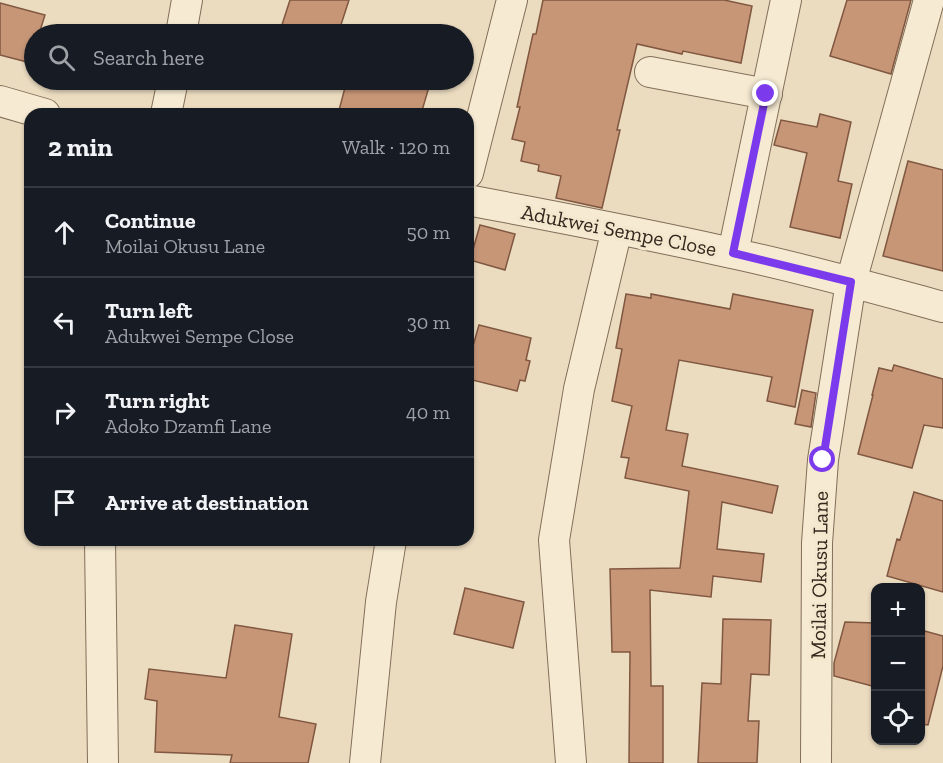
<!DOCTYPE html>
<html lang="en">
<head>
<meta charset="utf-8">
<style>
  :root { --surface:#171b24; --page:#242831; --text:#f1f3f6; --muted:#9ea1a6; --line:#363941 }
  body { margin:0; font-family:"Zilla Slab",serif; background:var(--page); color:var(--text) }
  .controls { position:absolute; right:18px; bottom:18px; display:grid; overflow:hidden; border-radius:12px; box-shadow:0 2px 4px #0004 }
  .controls button { width:54px; height:54px; display:grid; place-items:center; padding:0; border:0; border-bottom:2px solid var(--line); background:var(--surface); color:var(--text); font:30px sans-serif }
  .stop { position:absolute; width:18px; height:18px; margin:-14px; border:4px solid #7c3aed; border-radius:50%; background:#fff }
  .stop.end { background:#7c3aed; border-color:#fff; box-shadow:0 2px 6px #0008 }
  .list { margin:0; padding:0; list-style:none }
  h2 { display:flex; justify-content:space-between; align-items:center; height:78px; margin:0; padding:0 24px; font-size:26px }
  h2 small { font-size:20px; font-weight:400; color:var(--muted) }
  .list li { display:grid; grid-template-columns:39px 1fr auto; gap:18px; align-items:center; box-sizing:border-box; height:90px; padding:0 24px; border-top:2px solid var(--line) }
  .list b { display:block; font-size:22px; white-space:nowrap }
  .list p { margin:0; font-size:20px; white-space:nowrap; color:var(--muted) }
  .list em { font-size:20px; font-style:normal; color:var(--muted) }
  .icon { flex:none; width:33px; height:33px; fill:none; stroke:currentColor; stroke-width:2; stroke-linecap:round; stroke-linejoin:round }
  .map { position:relative; flex:none; width:943px; height:763px; overflow:hidden }
  .search { position:absolute; background:var(--surface); box-shadow:0 2px 4px #0004; left:24px; top:24px; width:450px; height:66px; display:flex; align-items:center; gap:15px; box-sizing:border-box; padding:0 21px; border-radius:33px; color:var(--muted); font-size:22px }
  .panel { position:absolute; background:var(--surface); box-shadow:0 2px 4px #0004; left:24px; top:108px; width:450px; height:438px; border-radius:18px }
  .map>svg:first-child { display:block }
  .building { fill:#c79677; stroke:#805740; stroke-width:1.5 }
  .lines { fill:none; stroke-linecap:round; stroke-linejoin:round }
  .minor-casing { stroke:#826e59; stroke-width:32 }
  .minor { stroke:#f6ead2; stroke-width:30 }
  .route { stroke:#7c3aed; stroke-width:8 }
  .labels { text-anchor:middle; dominant-baseline:central; stroke-width:6; stroke-linejoin:round; paint-order:stroke }
  .street-label { font-size:21px; fill:#33261c; stroke:#f3e7ce }
</style>
</head>
<body>
<div class="map">
<svg width="943" height="763" viewBox="0 0 943 763">
  <rect width="100%" height="100%" fill="#ebdcc0"/>
  <path class="building" d="M290,0H349L338,34H279Z
    M543,0H724L752,6L741,63L683,51L682,54L637,44L617,130H620L602,208L556,198L561,176L538,171L539,165L521,161L525,142L512,139L520,107H517L533,34H536Z
    M847,0H911L891,74L830,56Z
    M0,3L45,15L39,34H34V52L31,63L0,55Z
    M347,80H431L421,114H338Z
    M820,114L851,122L838,181L852,184L840,238L790,227L807,153L774,145L781,120L817,127Z
    M908,161L943,170V271L883,256Z
    M480,225L515,234L505,270L470,260Z
    M626,294L651,298V294L730,309L733,294L813,310L795,407L767,401L772,377L679,360L666,430L688,434L682,466L778,486L772,513L722,502L717,549L764,554L761,582L713,576L711,597L650,590L651,686H663V763H629L630,652H612L610,569L680,568L689,491L625,478L629,458L621,457L632,406L612,401L622,349L616,348Z
    M479,325L531,338L526,360L530,361L525,381L520,380L517,391L468,379V345L473,346Z
    M894,365L943,379V428L924,425L912,468L858,454L873,395H872L879,368L892,371Z
    M802,390L816,393L811,427L795,424Z
    M914,492L943,501V592L887,576L897,539L900,540Z
    M465,588L524,602L513,648L454,634Z
    M723,619L771,620L769,675L751,674L748,721H759L757,763H698L702,683L721,684Z
    M845,622L876,623V687L834,676V663Z
    M235,625L292,634L279,717L316,724L308,763H230L232,755L155,752L157,701L145,699L149,669L226,678Z
    M921,630L943,636V666L928,725L921,724Z"/>
  <g class="lines">
    <defs>
      <path id="minor" d="M181,34L187,0
        M650,72L767,94
        M0,101L45,114
        M166,114L173,80
        M468,173L512,0
        M468,200C556,217 644,233 731,253C802,268 873,288 943,307
        M733,253L786,0
        M100,540L103,763
        M365,763L381,602L391,540
        M571,763L554,540L579,389L617,229
        M816,763L817,543L823,460L851,282L929,0"/>
    </defs>
    <use href="#minor" class="minor-casing"/>
    <use href="#minor" class="minor"/>
  </g>
  <g class="lines">
    <path class="route" d="M766,94L733,253L851,282L823,460"/>
  </g>
  <g class="labels">
    <g class="street-label">
      <text transform="translate(619 230) rotate(11)">Adukwei Sempe Close</text>
      <text transform="translate(819 575) rotate(-89)">Moilai Okusu Lane</text>
    </g>
  </g>
</svg>
<div class="controls">
<button>+</button>
<button>−</button>
<button><svg class="icon" aria-label="locate" viewBox="0 0 24 24"><circle cx="12" cy="12" r="6"/><path d="M12 2v4M12 18v4M2 12h4M18 12h4"/></svg></button>
</div>
<div class="stop" style="left:823px;top:460px"></div>
<div class="stop end" style="left:766px;top:94px"></div>
<div class="search"><svg class="icon" aria-label="search" viewBox="0 0 24 24"><circle cx="10" cy="10" r="6"/><path d="M15 15l6 6"/></svg>Search here</div>
<section class="panel">
<h2>2 min<small>Walk · 120 m</small></h2>
<ul class="list">
<li><svg class="icon" aria-label="ahead" viewBox="0 0 24 24"><path d="M12 20V5M6 11l6-6 6 6"/></svg><div><b>Continue</b><p>Moilai Okusu Lane</p></div><em>50 m</em></li>
<li><svg class="icon" aria-label="left" viewBox="0 0 24 24"><path d="M17 20v-9H6M10 6l-5 5 5 5"/></svg><div><b>Turn left</b><p>Adukwei Sempe Close</p></div><em>30 m</em></li>
<li><svg class="icon" aria-label="right" viewBox="0 0 24 24"><path d="M7 20v-9h11M14 6l5 5-5 5"/></svg><div><b>Turn right</b><p>Adoko Dzamfi Lane</p></div><em>40 m</em></li>
<li><svg class="icon" aria-label="arrive" viewBox="0 0 24 24"><path d="M6 21V4h12l-3 4 3 4H6"/></svg><div><b>Arrive at destination</b></div></li>
</ul>
</section>
</div>
</body>
</html>
